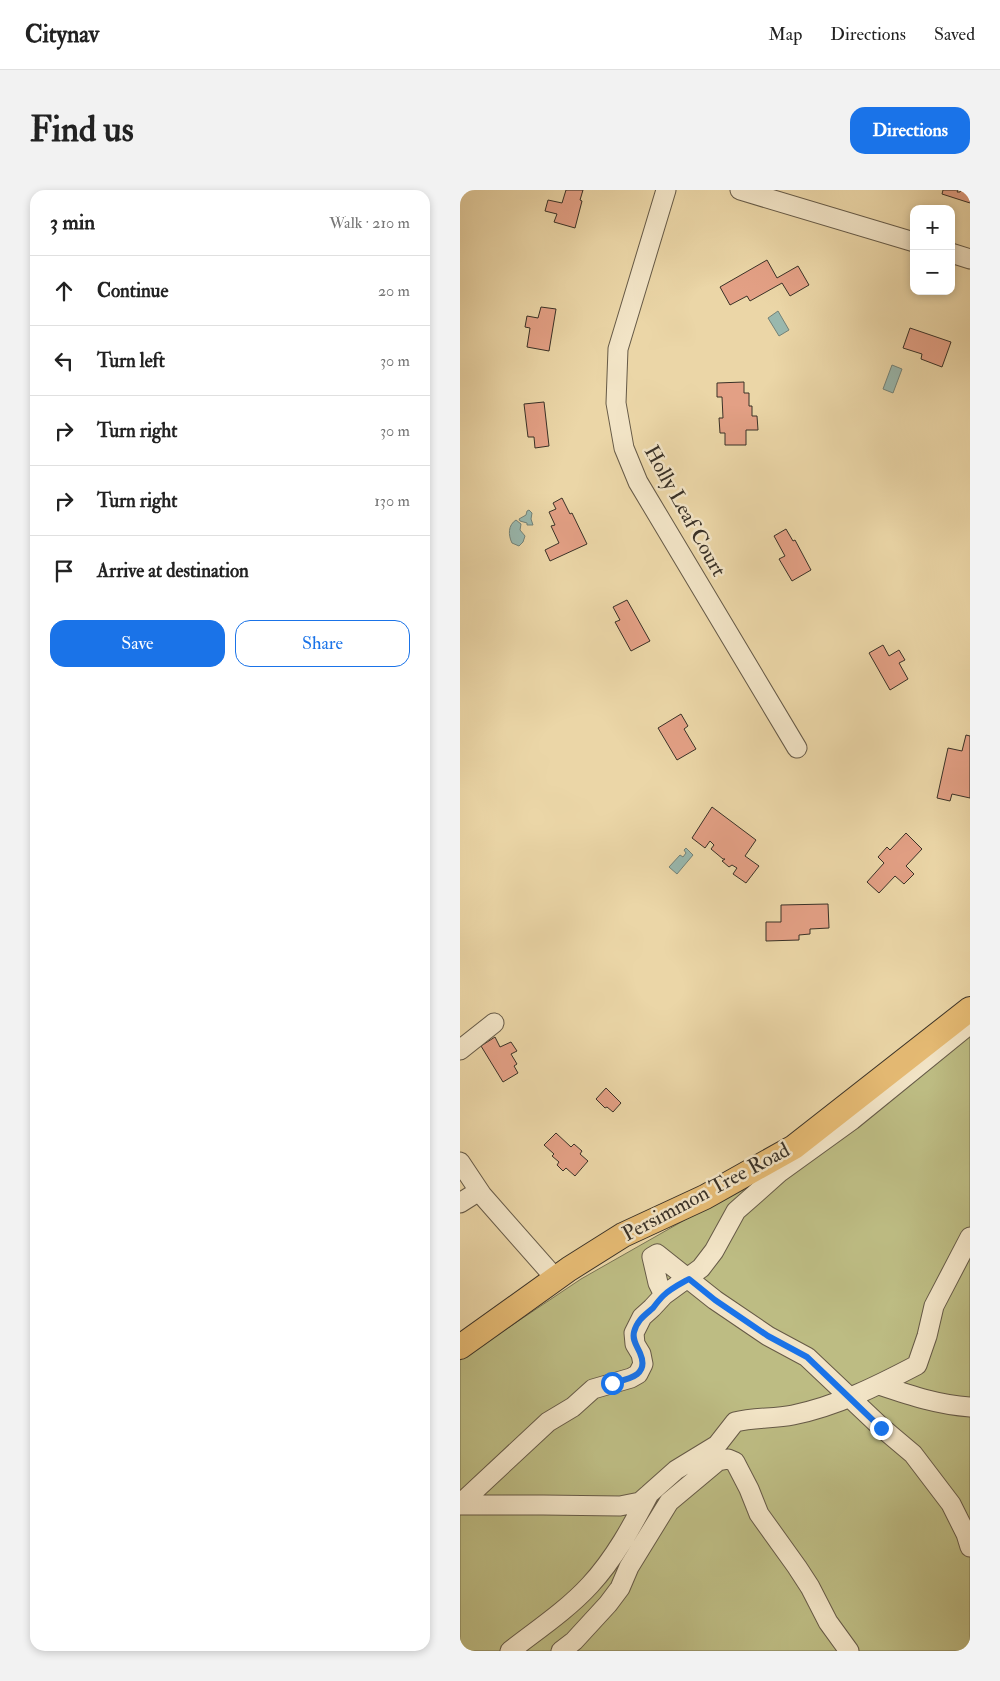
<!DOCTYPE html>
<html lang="en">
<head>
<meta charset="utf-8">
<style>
  :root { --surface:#fff; --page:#f2f2f2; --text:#222; --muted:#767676; --line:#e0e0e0; --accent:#1a73e8 }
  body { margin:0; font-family:"IM FELL Double Pica",serif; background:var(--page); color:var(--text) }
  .controls { position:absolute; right:15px; top:15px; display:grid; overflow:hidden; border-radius:10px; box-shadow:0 2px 8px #0003 }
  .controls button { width:45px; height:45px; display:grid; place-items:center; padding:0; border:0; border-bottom:1px solid var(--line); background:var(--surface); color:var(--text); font:25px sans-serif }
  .stop { position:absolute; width:15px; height:15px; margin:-11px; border:4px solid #1a73e8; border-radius:50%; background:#fff }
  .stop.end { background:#1a73e8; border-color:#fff; box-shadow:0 1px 5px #0008 }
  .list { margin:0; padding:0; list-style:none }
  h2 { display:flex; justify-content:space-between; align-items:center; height:65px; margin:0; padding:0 20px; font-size:21px }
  h2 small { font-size:16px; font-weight:400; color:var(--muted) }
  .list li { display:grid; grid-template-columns:32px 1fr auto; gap:15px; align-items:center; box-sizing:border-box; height:70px; padding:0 20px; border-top:1px solid var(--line) }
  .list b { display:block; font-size:19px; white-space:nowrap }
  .list em { font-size:16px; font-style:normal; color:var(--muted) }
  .actions { display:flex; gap:10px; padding:15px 20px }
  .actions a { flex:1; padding:11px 0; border:1px solid var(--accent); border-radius:15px; text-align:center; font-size:18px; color:var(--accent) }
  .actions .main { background:var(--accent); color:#fff }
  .icon { flex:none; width:28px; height:28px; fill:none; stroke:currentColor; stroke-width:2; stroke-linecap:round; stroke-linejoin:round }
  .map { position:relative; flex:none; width:510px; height:1461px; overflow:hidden; border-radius:15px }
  header { display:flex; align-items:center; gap:30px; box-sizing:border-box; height:70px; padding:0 25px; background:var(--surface); border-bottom:1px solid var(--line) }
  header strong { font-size:24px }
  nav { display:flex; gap:28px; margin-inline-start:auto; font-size:18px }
  .intro { display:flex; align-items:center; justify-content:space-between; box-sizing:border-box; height:120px; padding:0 30px }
  h1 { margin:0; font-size:35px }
  .button { padding:12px 22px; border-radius:15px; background:var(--accent); color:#fff; font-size:18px; font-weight:700 }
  main { display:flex; gap:30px; padding:0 30px }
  aside { flex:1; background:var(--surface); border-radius:15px; box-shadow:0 2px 8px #0003 }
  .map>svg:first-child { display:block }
  .green { fill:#bdbc83; stroke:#7b7655 }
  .water { fill:#99b8ae; stroke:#738278 }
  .building { fill:#e3a085; stroke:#393127 }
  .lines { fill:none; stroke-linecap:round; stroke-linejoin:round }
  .minor-casing { stroke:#665a47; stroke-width:21 }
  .major-casing { stroke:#393127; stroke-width:26 }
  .minor { stroke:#f2e4c6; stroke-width:19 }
  .major { stroke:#e6bb74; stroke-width:24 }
  .route { stroke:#1a73e8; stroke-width:6 }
  .labels { text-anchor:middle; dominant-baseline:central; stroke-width:5; stroke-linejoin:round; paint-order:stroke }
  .street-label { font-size:21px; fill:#393127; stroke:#f2e4c6 }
</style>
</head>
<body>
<header>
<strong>Citynav</strong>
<nav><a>Map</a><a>Directions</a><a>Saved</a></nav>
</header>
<div class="intro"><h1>Find us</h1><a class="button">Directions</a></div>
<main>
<aside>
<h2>3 min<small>Walk · 210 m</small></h2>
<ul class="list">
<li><svg class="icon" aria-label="ahead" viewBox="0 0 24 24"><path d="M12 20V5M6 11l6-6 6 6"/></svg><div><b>Continue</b></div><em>20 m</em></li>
<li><svg class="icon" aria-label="left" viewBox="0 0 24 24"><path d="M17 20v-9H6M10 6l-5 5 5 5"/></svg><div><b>Turn left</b></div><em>30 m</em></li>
<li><svg class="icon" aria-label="right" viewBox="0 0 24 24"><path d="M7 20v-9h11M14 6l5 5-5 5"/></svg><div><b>Turn right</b></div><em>30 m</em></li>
<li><svg class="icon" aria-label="right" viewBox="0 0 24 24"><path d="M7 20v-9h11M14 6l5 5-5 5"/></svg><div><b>Turn right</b></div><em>130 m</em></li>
<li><svg class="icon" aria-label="arrive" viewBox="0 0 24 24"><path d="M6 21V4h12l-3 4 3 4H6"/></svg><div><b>Arrive at destination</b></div></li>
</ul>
<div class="actions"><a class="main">Save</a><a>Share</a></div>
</aside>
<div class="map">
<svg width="510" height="1461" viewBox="0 0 510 1461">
  <rect width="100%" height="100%" fill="#ebd6a7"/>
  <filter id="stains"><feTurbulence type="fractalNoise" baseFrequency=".004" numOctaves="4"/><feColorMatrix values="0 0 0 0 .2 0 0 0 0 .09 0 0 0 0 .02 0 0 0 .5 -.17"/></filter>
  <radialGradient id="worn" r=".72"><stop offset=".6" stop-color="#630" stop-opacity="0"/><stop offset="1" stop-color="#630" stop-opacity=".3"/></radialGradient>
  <path class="green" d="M510,827V1461H0V1170L121,1089L237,1023Z"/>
  <path class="water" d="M318,121L329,140L319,146L308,128Z
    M432,175L442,179L433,203L423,199Z
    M69,320L72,323L71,329L73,335H67V333L60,331L59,329L66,325L67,321Z
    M56,330L61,334L60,340L65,346L63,352L59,356L52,353C48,345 48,335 56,330Z
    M226,658L233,665L217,684L209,677L220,665L223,667L226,663L224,660Z"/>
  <path class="building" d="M106,0H123L120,10L122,11L115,38L94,32L97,24L85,21L88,10L102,13Z
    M483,0H498L497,2H500L501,0H510V13L482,4Z
    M307,70L317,88L338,76L349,95L330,106L322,93L290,111L287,106L270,115L260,97Z
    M81,117L96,119L89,161L67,157L70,138L65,137L67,126L78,128Z
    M450,138L491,152L482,177L461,169L462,164L443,158Z
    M284,192V203H289V216H292V226H297L298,240H286V255H265V243H260L259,228H263L262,207H257V193Z
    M84,212L89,256L75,258L74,247H68L64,214Z
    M102,308L110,324L112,323L127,354L90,371L85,360L99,353L91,336L95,335L89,322L96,319L93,313Z
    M326,339L333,351L335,350L351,380L332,391L319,369L325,366L314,346Z
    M167,410L190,451L171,461L155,432L160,430L153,417Z
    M423,455L429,466L439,460L445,470L439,473L448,489L430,500L409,463Z
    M221,524L228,536L224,539L236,559L217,570L198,538Z
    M506,545L510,546V608L492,604L490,611L477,608L488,558L502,561Z
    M252,617L296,650L285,666L299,676L286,693L273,684L277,678L272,675L269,677L262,671L265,669H263L251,659L254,655L250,651L245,658L232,648Z
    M446,643L462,659L446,676L454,684L444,694L435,686L419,703L407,692L424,673L418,667L427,657L430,660Z
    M368,714L369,738L350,739V744L339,745V750L306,751V732H321V715Z
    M35,847L40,857L51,852L57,861L51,864L57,874L54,876L58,883L43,892L21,856Z
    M146,898L161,913L153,922L147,917L145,918L136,909Z
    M96,943L111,957L114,954L122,961L120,964L128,971L115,986L106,978L103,981L97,975L99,972L92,966L94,964L84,955Z"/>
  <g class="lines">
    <defs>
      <path id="minor" d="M206,0L158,159L156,213L164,258L178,292L337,558
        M280,0L454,52
        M491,63L510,69
        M0,860L34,833
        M0,972L22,1005L96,1089
        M0,1013L19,1001
        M204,1105L198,1093L192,1067L197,1064L255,1110L308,1146L347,1167L421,1237L453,1264L491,1314L506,1344L510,1357
        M419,1195C449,1205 478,1215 510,1217
        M0,1314L88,1232L113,1217L133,1199L171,1188L178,1184L183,1174L181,1164L175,1154L174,1143L182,1127L192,1118L204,1105L241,1078L254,1061L276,1021L320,982L392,930L510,834
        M0,1315H83L160,1316L180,1312L216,1280L257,1255L275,1232C294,1227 314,1229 333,1225C377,1216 417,1196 457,1175L467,1146L474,1116L510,1047
        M50,1461C77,1440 107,1420 130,1395C155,1368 172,1336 189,1304
        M101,1461L114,1451L148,1414L160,1398L169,1377L209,1312L258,1271L268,1269L275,1272L289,1299L299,1324L337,1377L350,1397L368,1432L389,1461"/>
      <path id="major" d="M0,1157L109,1079L163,1045L245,1007L334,957L510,819"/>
    </defs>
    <use href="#minor" class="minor-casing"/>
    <use href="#major" class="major-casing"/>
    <use href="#minor" class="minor"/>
    <use href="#major" class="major"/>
  </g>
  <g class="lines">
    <path class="route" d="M152,1193C168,1189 190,1186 180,1163C177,1156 172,1150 174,1142C177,1130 185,1125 193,1118C196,1114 199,1110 203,1106C210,1099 220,1094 229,1089L255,1110L308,1146L347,1167L421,1238"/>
  </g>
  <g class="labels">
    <g class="street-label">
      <text transform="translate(225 321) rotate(61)">Holly Leaf Court</text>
      <text transform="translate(246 1002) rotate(-28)">Persimmon Tree Road</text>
    </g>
  </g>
  <rect width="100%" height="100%" filter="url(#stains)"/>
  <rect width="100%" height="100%" fill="url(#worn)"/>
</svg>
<div class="controls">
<button>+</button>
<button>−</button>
</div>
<div class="stop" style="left:152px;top:1193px"></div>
<div class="stop end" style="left:421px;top:1238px"></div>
</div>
</main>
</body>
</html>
